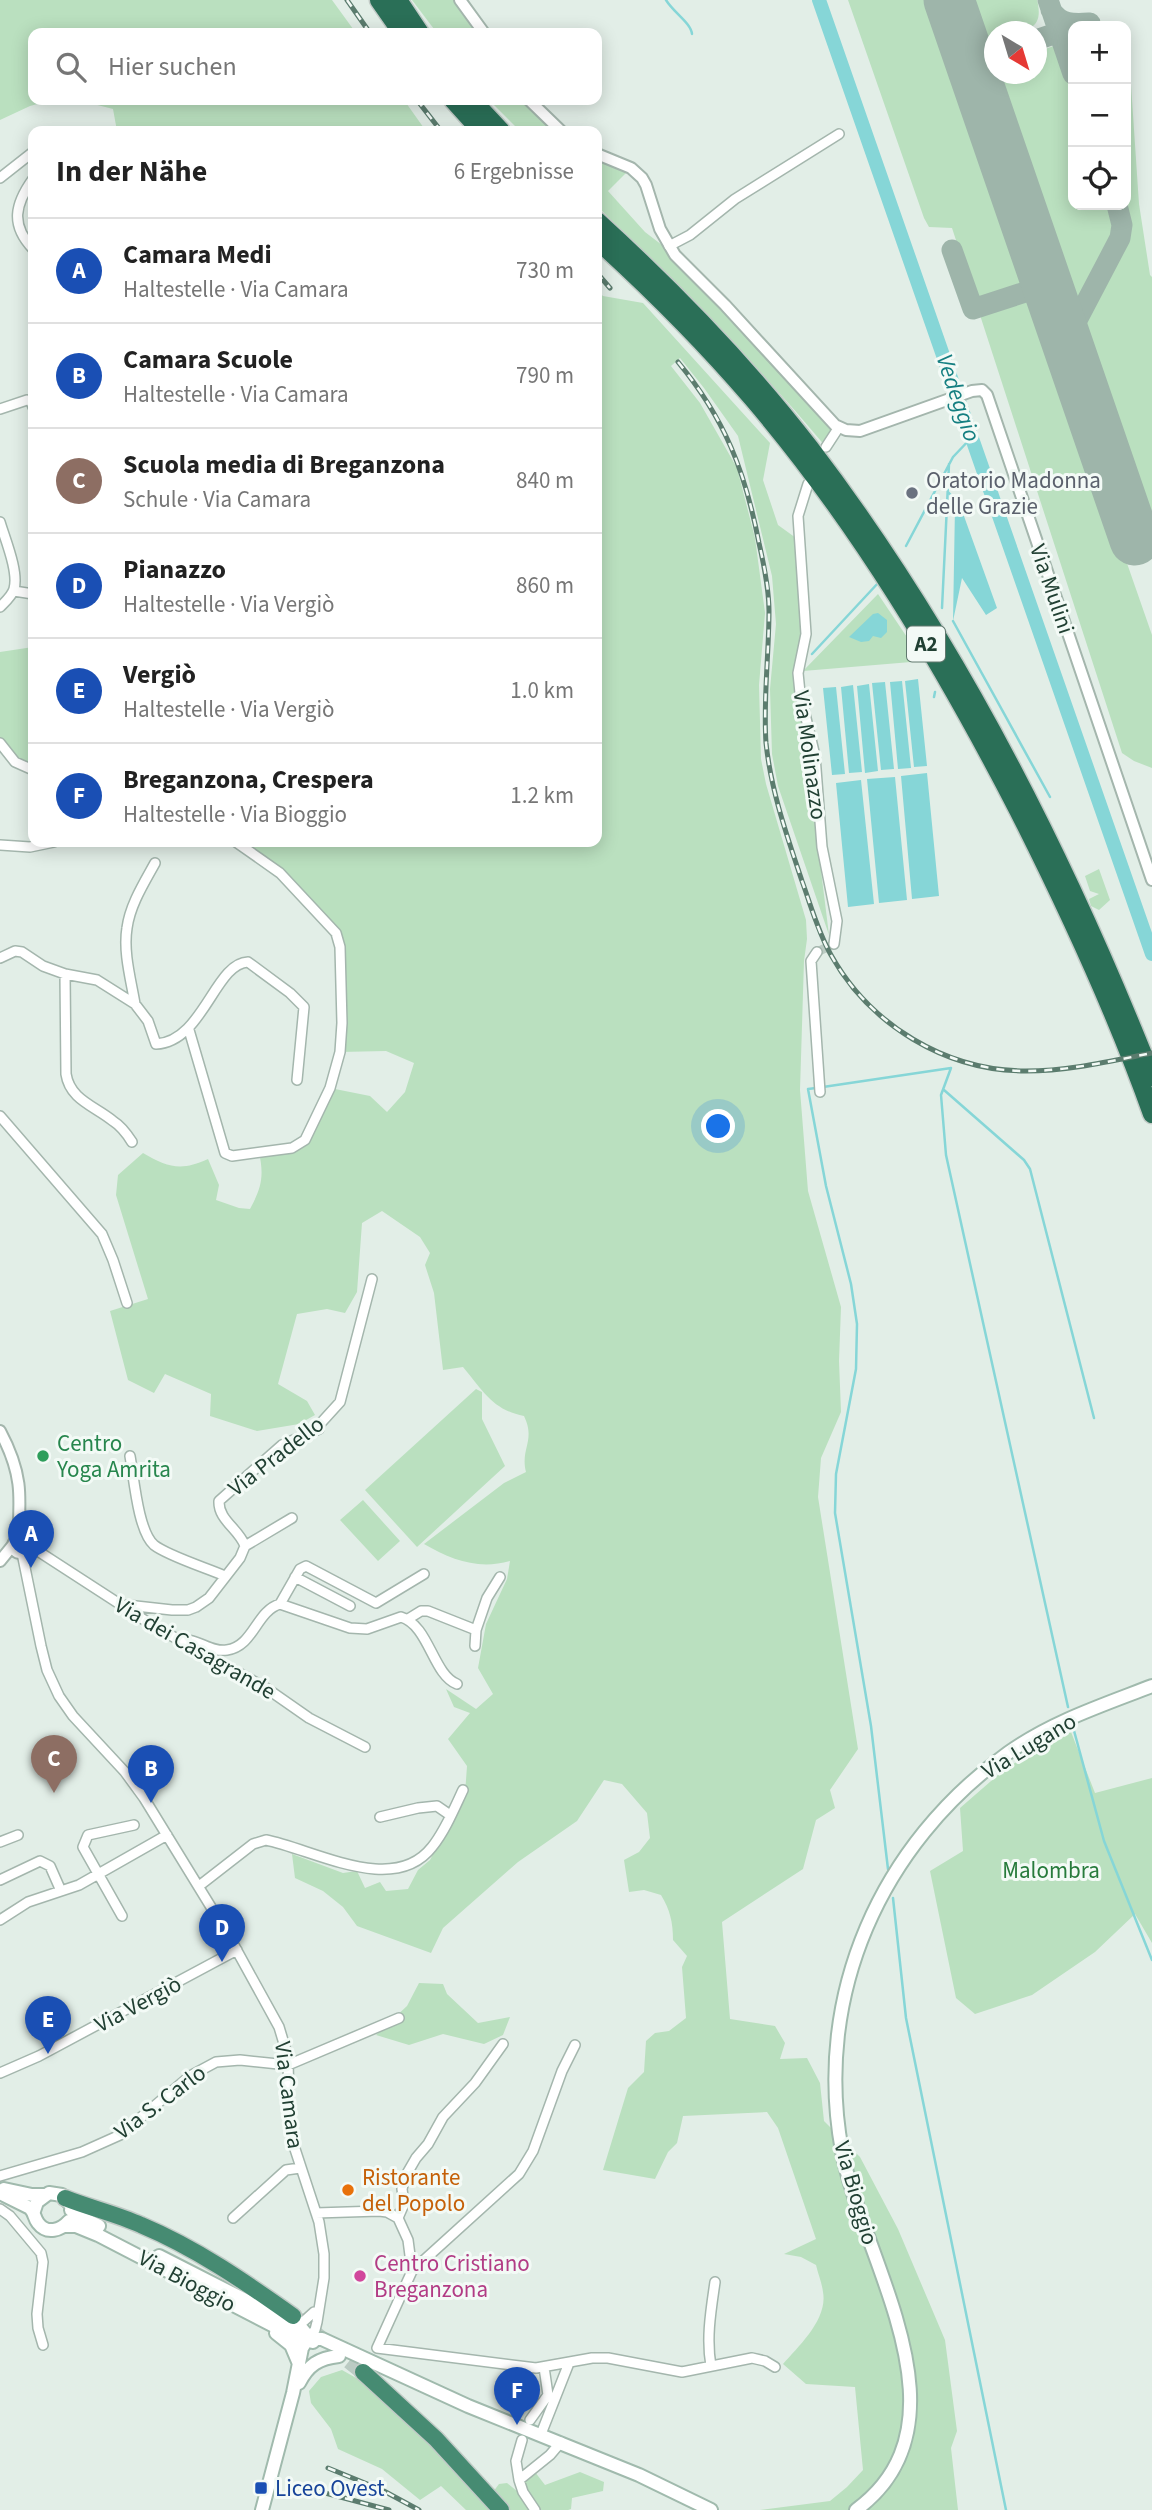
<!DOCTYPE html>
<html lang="de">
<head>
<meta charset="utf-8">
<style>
  :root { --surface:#fff; --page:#f2f2f2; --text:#222; --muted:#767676; --line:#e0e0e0; --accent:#853f37 }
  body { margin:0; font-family:"Source Sans 3",sans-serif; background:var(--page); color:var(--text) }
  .controls { position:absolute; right:21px; top:21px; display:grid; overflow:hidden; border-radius:14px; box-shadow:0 4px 18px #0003 }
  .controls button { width:63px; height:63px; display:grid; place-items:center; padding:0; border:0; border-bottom:2px solid var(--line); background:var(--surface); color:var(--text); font:35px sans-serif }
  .compass { position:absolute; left:984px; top:21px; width:63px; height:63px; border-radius:50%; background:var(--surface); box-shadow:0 4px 18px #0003; rotate:142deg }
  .you { position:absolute; left:719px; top:1127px; width:24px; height:24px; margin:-18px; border:5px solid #fff; border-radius:50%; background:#1a73e8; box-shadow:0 0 0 10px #1a73e833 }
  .badge { display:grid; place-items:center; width:46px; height:46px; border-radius:50%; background:var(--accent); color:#fff; font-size:23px; font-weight:700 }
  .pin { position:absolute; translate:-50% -58px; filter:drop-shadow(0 2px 4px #0008) }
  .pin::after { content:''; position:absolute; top:37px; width:24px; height:21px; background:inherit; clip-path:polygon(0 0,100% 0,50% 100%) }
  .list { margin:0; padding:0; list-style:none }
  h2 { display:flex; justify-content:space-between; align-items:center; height:91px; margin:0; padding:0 28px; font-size:30px }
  h2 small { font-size:23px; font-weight:400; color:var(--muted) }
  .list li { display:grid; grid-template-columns:46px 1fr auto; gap:21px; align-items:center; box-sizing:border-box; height:105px; padding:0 28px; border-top:2px solid var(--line) }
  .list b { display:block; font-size:26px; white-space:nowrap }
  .list p { margin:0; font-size:23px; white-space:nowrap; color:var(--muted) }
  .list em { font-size:23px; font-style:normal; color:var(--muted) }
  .icon { flex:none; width:38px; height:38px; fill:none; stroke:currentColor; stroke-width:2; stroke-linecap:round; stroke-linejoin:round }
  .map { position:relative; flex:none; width:1152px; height:2510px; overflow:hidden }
  .search { position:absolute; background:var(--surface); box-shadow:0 4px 18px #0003; left:28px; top:28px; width:574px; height:77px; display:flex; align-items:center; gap:18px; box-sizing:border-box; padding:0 24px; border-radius:14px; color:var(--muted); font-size:26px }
  .panel { position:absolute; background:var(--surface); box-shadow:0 4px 18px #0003; left:28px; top:126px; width:574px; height:721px; border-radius:14px }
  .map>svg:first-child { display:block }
  .green { fill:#bae0bf }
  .water { fill:#86d6d7 }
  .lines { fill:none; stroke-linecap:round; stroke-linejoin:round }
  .stream { stroke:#86d6d7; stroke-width:2.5 }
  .river { stroke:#86d6d7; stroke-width:14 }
  .taxiway { stroke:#9eb5aa; stroke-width:21 }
  .runway { stroke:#9eb5aa; stroke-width:51 }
  .minor-tunnel { stroke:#bbcbc3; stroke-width:9; stroke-dasharray:9 4.5; stroke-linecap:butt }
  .trunk-tunnel { stroke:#bbcbc3; stroke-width:16; stroke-dasharray:16 8; stroke-linecap:butt }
  .minor-casing { stroke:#a4b6ad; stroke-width:12 }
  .tertiary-casing { stroke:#a4b6ad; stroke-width:14 }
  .secondary-casing { stroke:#a0baad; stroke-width:16 }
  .trunk-casing { stroke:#c1cac6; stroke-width:19 }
  .motorway-casing { stroke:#c1cac6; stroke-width:21 }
  .minor { stroke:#fff; stroke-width:9 }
  .tertiary { stroke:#fff; stroke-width:10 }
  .secondary { stroke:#fff; stroke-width:12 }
  .trunk { stroke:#468b72; stroke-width:16 }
  .motorway { stroke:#2a6f57; stroke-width:18 }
  .rail-casing { stroke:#5b7c6e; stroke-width:5 }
  .rail { stroke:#f3faf6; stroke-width:2.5; stroke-dasharray:8; stroke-linecap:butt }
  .worship-dot { fill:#6b7280; stroke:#f3faf6; stroke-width:2.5 }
  .leisure-dot { fill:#2e9e5b; stroke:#f3faf6; stroke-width:2.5 }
  .food-dot { fill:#e8710a; stroke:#f3faf6; stroke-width:2.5 }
  .hotel-dot { fill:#d1479c; stroke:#f3faf6; stroke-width:2.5 }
  .transit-dot { fill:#1a4fb4; stroke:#f3faf6; stroke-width:2.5 }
  .labels { text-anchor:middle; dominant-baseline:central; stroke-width:6; stroke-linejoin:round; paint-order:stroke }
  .shield { fill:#f3faf6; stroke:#60786e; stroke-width:2 }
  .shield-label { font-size:21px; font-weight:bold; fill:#214033 }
  .worship-label { font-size:23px; fill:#5b616d; stroke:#f3faf6; text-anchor:start }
  .street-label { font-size:23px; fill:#214033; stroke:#f3faf6 }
  .leisure-label { font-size:23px; fill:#27864d; stroke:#f3faf6; text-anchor:start }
  .park-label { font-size:23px; fill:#277b3c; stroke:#f3faf6 }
  .food-label { font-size:23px; fill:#c56008; stroke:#f3faf6; text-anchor:start }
  .hotel-label { font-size:23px; fill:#b23c85; stroke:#f3faf6; text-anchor:start }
  .transit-label { font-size:23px; fill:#164399; stroke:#f3faf6; text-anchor:start }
  .water-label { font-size:24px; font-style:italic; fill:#157f81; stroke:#f3faf6 }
</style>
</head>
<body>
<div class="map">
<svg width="1152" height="2510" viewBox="0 0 1152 2510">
  <rect width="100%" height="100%" fill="#e2eee7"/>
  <path class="green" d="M0,0H332L356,33H33V100H52L30,106L0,120Z
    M412,0H460L484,33H437Z
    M848,0H931L1028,278L1018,291L979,303L976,301L952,228L929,227L924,218Z
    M968,0H1037C1046,34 1019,32 995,32L994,40H986L978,30Z
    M1073,39V205H1126V40H1128L1139,204L1150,275L1152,277V531L998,86L999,74H1036L1037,52Z
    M78,100H404L426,131H117L113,109Z
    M489,100H529L561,131H520Z
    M597,154L631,168L608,191L645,232L675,255L839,427L826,447C755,362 677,284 597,206Z
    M597,290L603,296L643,303L770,443L763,480L778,525L796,538L801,631L794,677L807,758L829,935L778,786L772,754L770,689L776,624L772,576L738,436L704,388L680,358L671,366L700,403L737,468L755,538L765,613L759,685L761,759L766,784L806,920L807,939L804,961L800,1090L808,1191L841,1307L839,1361L841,1412L821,1458L818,1497L858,1749L830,1790L835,1808L816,1820L803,1869L722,1922L730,2019L775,2026L785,2043L780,2059L807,2058L820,2083L824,2121L860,2157L898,2229L945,2340L957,2431L951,2448L958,2510H760L830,2501L847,2487L863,2470L855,2387L806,2384L783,2364C799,2346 828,2319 823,2292C822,2283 818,2274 816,2265L801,2257L784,2254L816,2239L778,2128L767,2112L683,2116L677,2143L668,2152L655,2179L603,2170L628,2088L644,2072L646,2041L655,2033L669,2031L686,2018L682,1967L687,1956L673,1940C673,1922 670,1910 661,1895L644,1890L629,1892L624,1860L639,1852L650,1838L647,1813L622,1784L604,1780L577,1821L518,1862L443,1928L431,1953L357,1926L343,1907L323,1891L295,1878L292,1854L343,1873L357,1871L365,1888L380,1882L386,1891L408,1889L418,1870L430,1860L465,1794L467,1766L448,1739L470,1713L454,1707L446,1689L476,1709L493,1694L478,1668L486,1624L507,1579L510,1561C478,1570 452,1560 424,1544L504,1483L526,1472C520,1448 536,1441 524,1416C493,1410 483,1391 463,1367L443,1370L434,1293L425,1265L430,1253L420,1237L382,1211L362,1223L357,1292L345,1313L327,1309L297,1314L278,1384L307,1401L315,1415L299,1424L257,1431L210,1416L211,1394L165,1374L154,1393L128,1380L110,1311L148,1299L116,1195L118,1175L143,1153C168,1168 182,1171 208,1159L219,1185L216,1200L239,1208L250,1209C262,1187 264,1176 259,1152L297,1146L330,1088L370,1096L387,1112L405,1092L414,1063L386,1051L340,1052L336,933L280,873L236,842H597Z
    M1022,299L1037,305L1152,635V768L1134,761L1122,753L979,312Z
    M878,594L923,661L803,671Z
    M33,647V770L25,768L0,743V652Z
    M1099,869L1110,900L1099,910L1091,906L1089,899L1099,894L1090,891L1085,876Z
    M476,1389L482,1392V1419L505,1466L417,1547L365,1490Z
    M363,1500L400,1541L378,1561L340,1520Z
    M1071,1732L1095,1793L1152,1778V1943L1135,1914L1095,1952L1032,1995L975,2014L956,1998L930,1871L963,1851L960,1808L1006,1768Z
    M419,1983L443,1984L447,1994L478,2023L510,2017L503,2035L484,2044L443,2034L409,2045L376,2035L407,2006Z
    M342,2370C402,2402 447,2461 493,2510H466L441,2486L420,2500L382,2469L338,2449L331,2429L311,2403L309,2391L321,2377Z
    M535,2472L545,2485L580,2472L604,2482L603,2491L572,2498L571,2509L568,2510H508L493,2492L499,2484L507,2483L528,2500L524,2480Z"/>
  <path class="water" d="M960,505L997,608L986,615L962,578L953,621L955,506Z
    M878,613L887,620V632L881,638L873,636L869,641L861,642L849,637L873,614Z
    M918,679L927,766L914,767L905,681Z
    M902,681L911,768L898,769L890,682Z
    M885,682L894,769L881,770L872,683Z
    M869,684L878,771L865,773L857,686Z
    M853,685L862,772L849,773L841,687Z
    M836,687L845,774L832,775L823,688Z
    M927,773L939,896L912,899L901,776Z
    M895,777L907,900L879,903L867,779Z
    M861,780L874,904L848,907L836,783Z"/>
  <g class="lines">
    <path class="stream" d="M666,0C674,13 691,23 692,34
      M948,492L960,505
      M906,546L953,457L972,437
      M942,608L949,464
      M953,621L1050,797
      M812,654L879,582
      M934,697L935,692
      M823,1087L951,1068L941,1095L946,1155L1068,1707
      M816,1088L808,1089L826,1186L851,1284L857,1324L856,1369L836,1474L835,1513L871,1726L888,1869
      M944,1090L1024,1160L1030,1169L1094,1418
      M1073,1727L1104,1841L1152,1960
      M893,1898L906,2018L1006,2510"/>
    <path class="river" d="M819,0L1152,954"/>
    <path class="taxiway" d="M1048,0L1073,74
      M1051,10C1061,25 1073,24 1090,23
      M962,36C969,49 977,58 993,54C977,63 977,75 981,90
      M1036,40L1071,28
      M952,250L973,309L1047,285
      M1066,341L1120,238L1122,225L1117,205"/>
    <path class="runway" d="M949,0L1135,540"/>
    <path class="minor-tunnel" d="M817,952L834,944"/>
    <path class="trunk-tunnel" d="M293,2316L363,2372"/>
    <defs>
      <path id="minor" d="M0,178L33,152
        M33,179C15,204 10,225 33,249
        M669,246L690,235L735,199L839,134
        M0,409L27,400L31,401L33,407
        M826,447L839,427
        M808,484L798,516L806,634L798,673L800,693L815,756L822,847L837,921L834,944
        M0,522C5,539 19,572 14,589C12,596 5,602 0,607
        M14,591L33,594
        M0,743L15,762L33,770
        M0,845L30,847L54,842
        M817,952L811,961L820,1092
        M0,958L15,951L22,952L43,966L65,974L97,980L135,1004L148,1021L156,1044C203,1042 215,963 248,962L290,993L304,1007L297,1080
        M65,974L66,1074C70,1100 95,1106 113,1121C121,1126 127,1134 132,1142
        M135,1004C131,980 123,952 127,928C130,905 144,883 155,863
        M189,1030L225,1153L232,1156L292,1148L305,1140L330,1088L340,1052L342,1023L340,947L336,933L280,873L236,842
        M0,1116L102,1234L113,1260L127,1303
        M130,1456C134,1478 138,1531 154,1545C168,1556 207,1568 225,1576
        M27,1544L152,1625L266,1688L309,1718L365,1747
        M245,1546C239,1529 218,1520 219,1501L282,1445L319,1429L320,1424L340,1402L372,1279
        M22,1553L41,1646L47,1670L59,1696L73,1716L125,1772L144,1798L230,1938L279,2027L288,2057L289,2116L293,2143L319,2222L324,2254V2278L317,2322L315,2330L309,2337
        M295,1577L350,1606
        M280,1604L300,1569L306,1566L376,1603L424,1574
        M123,1607L127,1605L172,1610H188L196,1607L209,1598L240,1558L245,1546L292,1518
        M408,1619L421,1611H428L476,1630L475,1646
        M476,1630L487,1598L500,1577
        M179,1640C197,1637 210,1653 227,1650C254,1646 256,1611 280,1604L350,1628L367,1629L401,1617C429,1625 433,1675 457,1684
        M380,1817L418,1808L437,1806L450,1815
        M0,1842L18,1835
        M0,1880L40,1861L50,1866L61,1891
        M199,1886L253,1844L266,1840C315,1850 394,1896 432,1847C445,1831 454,1809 463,1790
        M122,1916L83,1847L88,1835L134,1825
        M0,1920L28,1902L79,1885L167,1835
        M0,2073L39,2056L237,1950
        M0,2176L82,2152L120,2135L190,2076L216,2062L240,2060L288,2065L399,2018
        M0,2209L10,2216L41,2253L43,2262L37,2314L38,2328L43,2345
        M316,2213L379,2211L387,2212L398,2218
        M233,2218L286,2170L300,2168
        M398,2218L408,2240L412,2271L377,2348L536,2368L592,2358H608L682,2372L752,2358L765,2361L775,2367
        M398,2218L404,2204L402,2189L405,2177L416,2158L428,2144L443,2117L475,2083L503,2044
        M412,2271L519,2174L533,2151L562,2071L575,2045
        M292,2324L304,2321L314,2312
        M711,2366C706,2338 711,2310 715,2282
        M530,2420L548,2395L544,2367
        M541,2434L569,2363
        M519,2480L516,2461L522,2440
        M535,2510L523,2492L519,2480L550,2455L561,2442"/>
      <path id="tertiary" d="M460,0L484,33
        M529,100L561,131
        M597,154L631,168L642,178L646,185L660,229L675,255L725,305L835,425L846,430L860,431L972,391L982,390L987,395L1152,880
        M0,1431C22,1472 21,1494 18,1539
        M13 1546a7 7 0 1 1 14 0a7 7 0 1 1-14 0Z
        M0,1561L13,1545"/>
      <path id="secondary" d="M4,2189L32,2195H45
        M0,2193L30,2208C35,2213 34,2218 38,2223C47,2235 61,2230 69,2221
        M71,2210L78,2216L99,2226
        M34,2211L37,2202L49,2193L62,2195L69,2203
        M64,2226H76L98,2235L297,2338L322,2339L468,2406L639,2475L711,2510
        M159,2256L302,2329L313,2342
        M276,2333L291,2345L299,2364
        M299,2383C308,2365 319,2358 339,2356
        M262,2510L293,2393L302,2348L309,2337
        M856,2510C976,2422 862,2259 842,2151C813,1995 881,1844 1008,1753C1051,1722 1103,1705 1152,1686"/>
      <path id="trunk" d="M65,2198C90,2208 117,2214 141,2225C196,2248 245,2282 293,2316
        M363,2372L436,2439L501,2510"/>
      <path id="motorway" d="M379,0L402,33
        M398,0L420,33
        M453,100L481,131
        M472,100L501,131
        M597,221C674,291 746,365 810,448C955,638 1065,856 1152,1077
        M597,240C652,290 704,342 752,398C859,523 943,665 1018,810C1068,909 1115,1010 1152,1114"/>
    </defs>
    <use href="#minor" class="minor-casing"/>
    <use href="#tertiary" class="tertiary-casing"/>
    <use href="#secondary" class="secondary-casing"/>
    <use href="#trunk" class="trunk-casing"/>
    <use href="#motorway" class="motorway-casing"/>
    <use href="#minor" class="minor"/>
    <use href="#tertiary" class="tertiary"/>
    <use href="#secondary" class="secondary"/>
    <use href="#trunk" class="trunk"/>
    <use href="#motorway" class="motorway"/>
    <defs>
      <path id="rail" d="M347,0L370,33
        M417,100L441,131
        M597,273L610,288
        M678,362C725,419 745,471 759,543C764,565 769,588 769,611C769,655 763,699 766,743C771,791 787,836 802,881C811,906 818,932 831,955C870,1025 946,1071 1026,1071C1068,1071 1111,1061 1152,1053
        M328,2468L382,2490L419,2510
        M314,2490L389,2510"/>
    </defs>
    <use href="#rail" class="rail-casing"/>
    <use href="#rail" class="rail"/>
  </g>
  <circle class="worship-dot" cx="912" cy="493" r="7"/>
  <circle class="leisure-dot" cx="43" cy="1456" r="7"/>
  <circle class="food-dot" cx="348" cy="2190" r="7"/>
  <circle class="hotel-dot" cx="360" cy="2276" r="7"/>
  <rect class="transit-dot" x="254" y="2481" width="14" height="14" rx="3.5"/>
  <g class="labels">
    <rect class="shield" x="907" y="626.5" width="38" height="35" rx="5"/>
    <g class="shield-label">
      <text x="926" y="644">A2</text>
    </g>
    <g class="worship-label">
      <text x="926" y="480">Oratorio Madonna<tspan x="926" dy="26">delle Grazie</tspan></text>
    </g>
    <g class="street-label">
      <text transform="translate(1052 589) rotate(71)">Via Mulini</text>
      <text transform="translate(810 755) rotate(82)">Via Molinazzo</text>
      <text transform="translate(276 1456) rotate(-38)">Via Pradello</text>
      <text transform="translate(195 1648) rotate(30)">Via dei Casagrande</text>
      <text transform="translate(1029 1746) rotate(-31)">Via Lugano</text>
      <text transform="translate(138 2004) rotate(-28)">Via Vergiò</text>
      <text transform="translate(289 2095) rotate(83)">Via Camara</text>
      <text transform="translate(160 2102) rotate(-37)">Via S. Carlo</text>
      <text transform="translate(856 2193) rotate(74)">Via Bioggio</text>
      <text transform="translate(187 2281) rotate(28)">Via Bioggio</text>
    </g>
    <g class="leisure-label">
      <text x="57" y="1443">Centro<tspan x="57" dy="26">Yoga Amrita</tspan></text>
    </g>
    <g class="park-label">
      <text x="1051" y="1870">Malombra</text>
    </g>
    <g class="food-label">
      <text x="362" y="2177">Ristorante<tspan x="362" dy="26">del Popolo</tspan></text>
    </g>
    <g class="hotel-label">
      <text x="374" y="2263">Centro Cristiano<tspan x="374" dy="26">Breganzona</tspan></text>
    </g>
    <g class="transit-label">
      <text x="275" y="2488">Liceo Ovest</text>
    </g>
    <g class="water-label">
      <text transform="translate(958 398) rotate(71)">Vedeggio</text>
    </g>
  </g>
</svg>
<div class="controls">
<button>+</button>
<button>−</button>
<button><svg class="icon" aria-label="locate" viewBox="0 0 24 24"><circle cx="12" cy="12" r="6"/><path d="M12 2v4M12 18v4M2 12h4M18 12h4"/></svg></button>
</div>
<svg class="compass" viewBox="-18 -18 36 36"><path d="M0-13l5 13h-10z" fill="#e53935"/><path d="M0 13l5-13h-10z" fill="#767676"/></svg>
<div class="you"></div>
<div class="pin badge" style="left:31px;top:1568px;background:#1a4fb4">A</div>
<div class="pin badge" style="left:151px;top:1803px;background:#1a4fb4">B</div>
<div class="pin badge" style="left:54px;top:1793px;background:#8d6e63">C</div>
<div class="pin badge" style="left:222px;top:1962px;background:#1a4fb4">D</div>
<div class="pin badge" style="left:48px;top:2054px;background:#1a4fb4">E</div>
<div class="pin badge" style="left:517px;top:2425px;background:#1a4fb4">F</div>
<div class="search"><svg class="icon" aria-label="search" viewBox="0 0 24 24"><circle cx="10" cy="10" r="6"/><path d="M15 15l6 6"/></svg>Hier suchen</div>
<section class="panel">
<h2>In der Nähe<small>6 Ergebnisse</small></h2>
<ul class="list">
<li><span class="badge" style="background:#1a4fb4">A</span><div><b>Camara Medi</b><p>Haltestelle · Via Camara</p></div><em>730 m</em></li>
<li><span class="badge" style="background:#1a4fb4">B</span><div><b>Camara Scuole</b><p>Haltestelle · Via Camara</p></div><em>790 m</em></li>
<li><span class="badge" style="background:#8d6e63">C</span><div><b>Scuola media di Breganzona</b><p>Schule · Via Camara</p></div><em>840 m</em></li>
<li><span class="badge" style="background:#1a4fb4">D</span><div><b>Pianazzo</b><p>Haltestelle · Via Vergiò</p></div><em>860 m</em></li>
<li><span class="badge" style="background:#1a4fb4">E</span><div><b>Vergiò</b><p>Haltestelle · Via Vergiò</p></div><em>1.0 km</em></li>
<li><span class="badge" style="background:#1a4fb4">F</span><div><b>Breganzona, Crespera</b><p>Haltestelle · Via Bioggio</p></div><em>1.2 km</em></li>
</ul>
</section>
</div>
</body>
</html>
